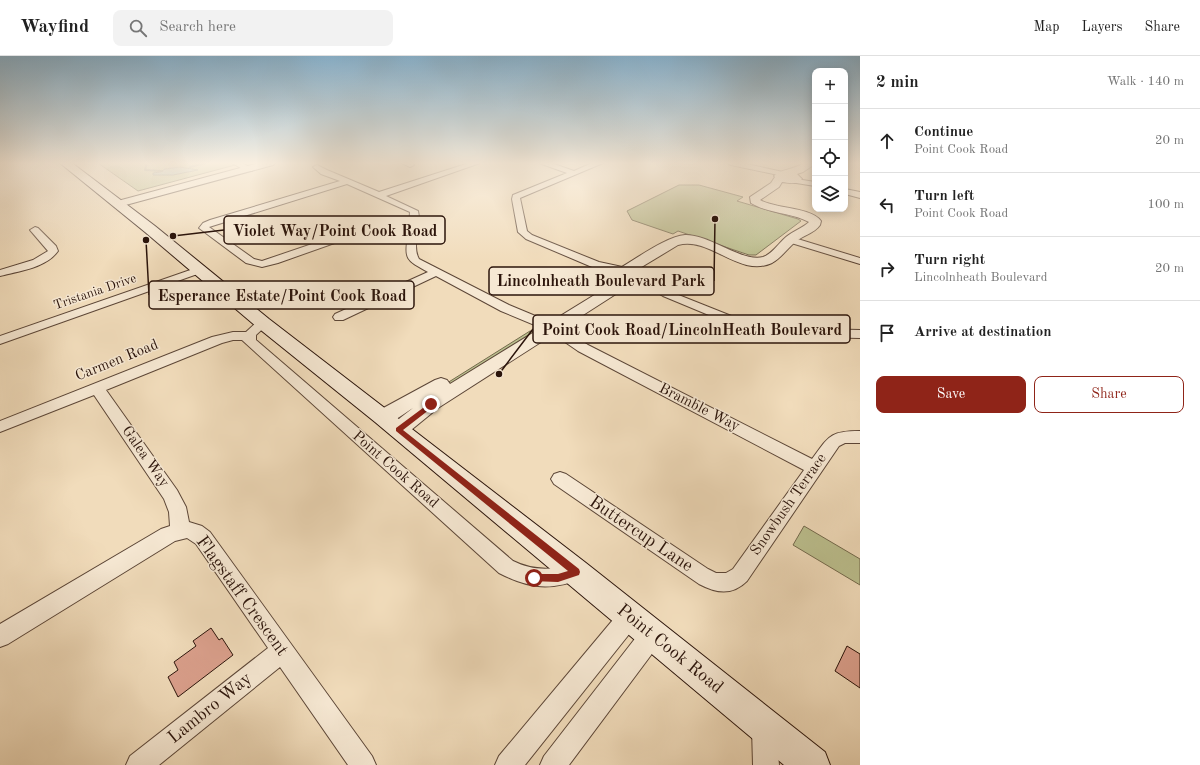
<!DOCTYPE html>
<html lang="en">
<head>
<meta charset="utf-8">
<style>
  :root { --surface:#fff; --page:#f2f2f2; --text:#222; --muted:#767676; --line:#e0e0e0; --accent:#8f2418 }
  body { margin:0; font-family:"Old Standard TT",serif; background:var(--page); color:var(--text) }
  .controls { position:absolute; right:12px; top:12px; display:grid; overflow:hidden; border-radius:8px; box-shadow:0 2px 10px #0003 }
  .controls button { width:36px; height:36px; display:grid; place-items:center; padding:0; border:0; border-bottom:1px solid var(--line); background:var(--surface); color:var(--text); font:20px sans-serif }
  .stop { position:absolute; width:12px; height:12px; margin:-9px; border:3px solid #8f2418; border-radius:50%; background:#fff }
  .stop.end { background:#8f2418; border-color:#fff; box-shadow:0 1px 4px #0008 }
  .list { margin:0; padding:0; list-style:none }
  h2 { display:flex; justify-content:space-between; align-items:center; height:52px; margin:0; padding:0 16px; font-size:17px }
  h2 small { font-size:13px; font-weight:400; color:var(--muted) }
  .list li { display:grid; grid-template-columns:26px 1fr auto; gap:12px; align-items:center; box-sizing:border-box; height:64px; padding:0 16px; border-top:1px solid var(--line) }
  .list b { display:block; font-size:15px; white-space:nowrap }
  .list p { margin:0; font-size:13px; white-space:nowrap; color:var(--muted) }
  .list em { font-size:13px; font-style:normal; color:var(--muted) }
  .actions { display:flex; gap:8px; padding:12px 16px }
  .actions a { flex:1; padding:9px 0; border:1px solid var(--accent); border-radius:8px; text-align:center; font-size:14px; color:var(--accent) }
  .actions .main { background:var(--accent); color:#fff }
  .icon { flex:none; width:22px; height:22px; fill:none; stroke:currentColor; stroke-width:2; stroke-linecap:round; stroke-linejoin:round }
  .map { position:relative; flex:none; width:860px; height:709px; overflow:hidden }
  header { display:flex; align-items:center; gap:24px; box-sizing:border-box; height:56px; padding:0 20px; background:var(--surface); border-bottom:1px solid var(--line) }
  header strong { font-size:19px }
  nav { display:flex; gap:22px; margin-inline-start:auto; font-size:14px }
  .search { width:280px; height:36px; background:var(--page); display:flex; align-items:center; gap:10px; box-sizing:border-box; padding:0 14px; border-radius:8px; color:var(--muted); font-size:15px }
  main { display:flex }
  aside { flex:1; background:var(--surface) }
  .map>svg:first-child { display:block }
  .green { fill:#bcc08f; stroke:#746a4d }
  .water { fill:#9cbab7; stroke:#6f7872 }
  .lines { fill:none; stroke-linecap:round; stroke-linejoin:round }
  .stream { stroke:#6f7872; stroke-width:2 }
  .building { fill:#dca18e; stroke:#2b140b }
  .minor-casing { stroke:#5c4637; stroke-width:2 }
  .tertiary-casing { stroke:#5c4637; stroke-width:2 }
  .secondary-casing { stroke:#2b140b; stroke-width:2 }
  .minor { fill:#f6e8d3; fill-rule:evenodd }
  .tertiary { fill:#f6e8d3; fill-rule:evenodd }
  .secondary { fill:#f6e8d3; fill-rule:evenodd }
  .route { fill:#8f2418 }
  .labels { text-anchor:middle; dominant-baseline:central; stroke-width:3; stroke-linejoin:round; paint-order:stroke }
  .far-street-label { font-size:13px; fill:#2b140b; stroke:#f6e8d3 }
  .street-label { font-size:15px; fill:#2b140b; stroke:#f6e8d3 }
  .near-street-label { font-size:18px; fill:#2b140b; stroke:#f6e8d3 }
  .leader { fill:none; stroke:#2b140b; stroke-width:1.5 }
  .callout-dot { fill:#2b140b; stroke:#f6e8d3; stroke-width:1.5 }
  .callout { fill:#f6e8d3; stroke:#2b140b; stroke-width:1.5 }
  .callout-label { font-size:16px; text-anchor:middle; font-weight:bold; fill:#2b140b }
</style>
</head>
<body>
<header>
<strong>Wayfind</strong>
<div class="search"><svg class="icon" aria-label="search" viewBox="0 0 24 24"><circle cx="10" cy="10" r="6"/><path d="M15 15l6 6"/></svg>Search here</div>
<nav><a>Map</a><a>Layers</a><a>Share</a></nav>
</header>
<main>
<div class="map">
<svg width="860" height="709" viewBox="0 0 860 709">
  <rect width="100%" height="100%" fill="#f1dcbb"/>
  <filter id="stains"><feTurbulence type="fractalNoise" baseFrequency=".005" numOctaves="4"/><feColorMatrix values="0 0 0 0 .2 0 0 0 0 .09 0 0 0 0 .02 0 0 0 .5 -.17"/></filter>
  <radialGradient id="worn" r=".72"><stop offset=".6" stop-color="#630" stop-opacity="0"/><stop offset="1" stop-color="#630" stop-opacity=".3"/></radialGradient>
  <path class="green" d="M98,107H231L235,109L138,135Z
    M679,129H699L743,141L737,145L798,163L801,165L756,199H749L678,175L673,178L632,164L627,155Z
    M530,275L536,276L442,338L436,334Z
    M804,470L860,503V529L793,489Z"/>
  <path class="water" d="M180,111L198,114L173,119H153V117L160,116L165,113Z"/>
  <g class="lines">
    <path class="stream" d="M147,107L145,114L162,115
      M190,111L205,107"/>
  </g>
  <path class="building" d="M211,572L219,584L222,582L233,599L178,641L168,621L178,614L174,606L196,590L193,585Z
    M847,590L860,598V632L835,615Z"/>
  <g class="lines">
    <defs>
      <path id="minor" d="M232,107H242L253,113L252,115H246Z
        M402,107H412L414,109L410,111Z
        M469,107H480L386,140L418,155C422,170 411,189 419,203L509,249L557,269L588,289L812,403C829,380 830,375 860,375V387H845L839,390L747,525C732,540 716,537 699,528L554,428L551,423L554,418L560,416L566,418L708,513L716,517H726L733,513L804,414L578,295L549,275L501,255L436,220L343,264H335L333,261L335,258L428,216C404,203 405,203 408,177L360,178L278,207L262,211L246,207L199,172L203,167L210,164L340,125L321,118L313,111L317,109L327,114L379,136ZM347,128L410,156L409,171L359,172L262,205L254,203L209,171Z
        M539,107H551L574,115L592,107H603L520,142L527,175L532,179L599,206L627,212L628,214L627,216L623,217L592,211L526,183L518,176L512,143L513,139L567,117Z
        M727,107H742L783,116L787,118L783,120L731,109Z
        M790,122L815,126V130L790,126Z
        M845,133L860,136V142L845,138Z
        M35,171L38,172L56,190L58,195C46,212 19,215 0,220V214L33,204L48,195L30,174Z
        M791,181L860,202V208L788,186L786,184Z
        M199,211L204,214L203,216L0,288V280Z
        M639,219L671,236L759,271L769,272L860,274V282L769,280L752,277L663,240L635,224L634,222L635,220Z
        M263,263L267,264L269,267L256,279V284L513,505C527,512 540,514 556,512C566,510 573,506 583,510L586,516L583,522C551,535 530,533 499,517L242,284H233L222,287L106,334L177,434L186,451L189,466L202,470L210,476L372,700L376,709H348L280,611L159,709H126L130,700L268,592L196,488L187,482L175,485L8,588L0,591V568L161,473L170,470L169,456L164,443L94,339L0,376V365L212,281L233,276H246L259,264Z
        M630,550L638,553L641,560L638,567L525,709H495L499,700L622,553Z
        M652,568L660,571L663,579L660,587L569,709H540L544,700L644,571Z
        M764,660L773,663L776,672L779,709H753L752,672L755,663Z"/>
      <path id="tertiary" d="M259,107H275L273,109L122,150H114L113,148L114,146Z
        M804,107L815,108L803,116L797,118L802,123C797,129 789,127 782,126L779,131L760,144C776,153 811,151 821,165L820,169C815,177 802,180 795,186C787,193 781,202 772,207C739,222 710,180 678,189L630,218H620L618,215L620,212C636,203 667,180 685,179C709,178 743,207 763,201C772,198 779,187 786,181C793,175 803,172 809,166C791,156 769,158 751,147L750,141L771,127L775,121L774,120C779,114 795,113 804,107Z
        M628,223L633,224L635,227L633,230L619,236L438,352L405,379L398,381L391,379L388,374L391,369L413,352C402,359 390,370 376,366L373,361L376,356L435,324L441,322L447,324L450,328L609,230Z"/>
      <path id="secondary" d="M60,107H72L155,170L269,263L586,507L825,696L830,709H784L375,366L257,271L145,176Z"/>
    </defs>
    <use href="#minor" class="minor-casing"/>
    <use href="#tertiary" class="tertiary-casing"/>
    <use href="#secondary" class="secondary-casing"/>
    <use href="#minor" class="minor"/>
    <use href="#tertiary" class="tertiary"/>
    <use href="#secondary" class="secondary"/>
  </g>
  <linearGradient id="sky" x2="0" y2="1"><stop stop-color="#89b6d4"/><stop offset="0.52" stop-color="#f9efe0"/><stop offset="1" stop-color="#f9efe0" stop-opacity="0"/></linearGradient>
  <rect width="860" height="206" fill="url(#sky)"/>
  <path class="route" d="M431,346L435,348L434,350L403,374L579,513L580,516L579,519L558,526L531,525L530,522L531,519L534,518H558L568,515L396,375V372Z"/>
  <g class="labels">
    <g class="far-street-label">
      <text transform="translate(95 236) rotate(-19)">Tristania Drive</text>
    </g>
    <g class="street-label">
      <text transform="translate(117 305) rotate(-22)">Carmen Road</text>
      <text transform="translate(699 352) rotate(27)">Bramble Way</text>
      <text transform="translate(145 401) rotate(55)">Galea Way</text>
      <text transform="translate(395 414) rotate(41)">Point Cook Road</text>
      <text transform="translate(789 449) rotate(-55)">Snowbush Terrace</text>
    </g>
    <g class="near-street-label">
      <text transform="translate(641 478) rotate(34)">Buttercup Lane</text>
      <text transform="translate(242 540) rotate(54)">Flagstaff Crescent</text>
      <text transform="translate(670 593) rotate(39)">Point Cook Road</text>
      <text transform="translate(210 652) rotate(-39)">Lambro Way</text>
    </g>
  </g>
  <path class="leader" d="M173 180L224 174M715 163L714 225M146 184L149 239M499 318L533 273"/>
  <g class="callout-dot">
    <circle cx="173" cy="180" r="4"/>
    <circle cx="715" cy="163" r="4"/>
    <circle cx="146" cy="184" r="4"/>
    <circle cx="499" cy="318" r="4"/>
  </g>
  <g class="callout">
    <rect x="224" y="160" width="221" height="28" rx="4"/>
    <rect x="489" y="211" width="225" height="28" rx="4"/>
    <rect x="149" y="225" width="265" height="28" rx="4"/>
    <rect x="533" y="259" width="317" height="28" rx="4"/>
  </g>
  <g class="callout-label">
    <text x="335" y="180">Violet Way/Point Cook Road</text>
    <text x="601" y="230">Lincolnheath Boulevard Park</text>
    <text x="282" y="245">Esperance Estate/Point Cook Road</text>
    <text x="692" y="279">Point Cook Road/LincolnHeath Boulevard</text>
  </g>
  <rect width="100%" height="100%" filter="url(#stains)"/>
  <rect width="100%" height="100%" fill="url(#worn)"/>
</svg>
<div class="controls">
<button>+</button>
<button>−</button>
<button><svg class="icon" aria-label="locate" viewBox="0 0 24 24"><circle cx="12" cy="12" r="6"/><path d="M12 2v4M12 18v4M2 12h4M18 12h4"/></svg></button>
<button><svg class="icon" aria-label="layers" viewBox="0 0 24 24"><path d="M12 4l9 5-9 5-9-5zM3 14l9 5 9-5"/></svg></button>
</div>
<div class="stop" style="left:534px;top:522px"></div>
<div class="stop end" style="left:431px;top:348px"></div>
</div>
<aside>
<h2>2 min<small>Walk · 140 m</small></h2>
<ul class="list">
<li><svg class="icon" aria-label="ahead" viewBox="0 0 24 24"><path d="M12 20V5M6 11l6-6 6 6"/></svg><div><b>Continue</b><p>Point Cook Road</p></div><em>20 m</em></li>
<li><svg class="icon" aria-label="left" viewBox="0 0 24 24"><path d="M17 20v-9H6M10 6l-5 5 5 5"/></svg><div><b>Turn left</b><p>Point Cook Road</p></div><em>100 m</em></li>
<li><svg class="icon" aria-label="right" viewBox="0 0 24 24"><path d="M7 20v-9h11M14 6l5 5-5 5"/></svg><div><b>Turn right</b><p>Lincolnheath Boulevard</p></div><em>20 m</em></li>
<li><svg class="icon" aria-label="arrive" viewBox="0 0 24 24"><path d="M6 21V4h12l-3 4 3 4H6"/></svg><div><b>Arrive at destination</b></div></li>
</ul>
<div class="actions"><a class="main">Save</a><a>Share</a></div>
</aside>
</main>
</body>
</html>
